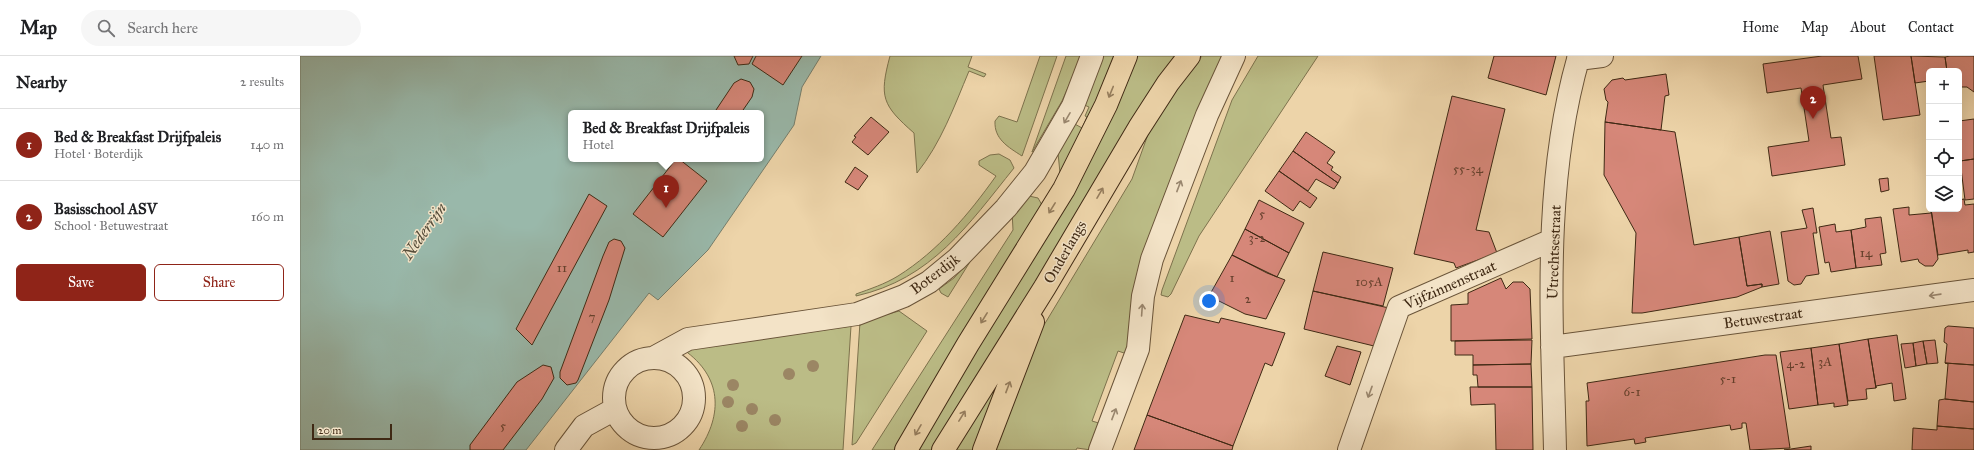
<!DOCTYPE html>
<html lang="en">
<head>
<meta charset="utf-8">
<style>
  :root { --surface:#fff; --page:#f6f6f6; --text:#202124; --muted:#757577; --line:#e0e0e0; --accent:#8f2418 }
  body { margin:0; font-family:"IM FELL Great Primer",serif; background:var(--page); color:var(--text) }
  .controls { position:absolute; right:12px; top:12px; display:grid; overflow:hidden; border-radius:6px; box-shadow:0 4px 16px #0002 }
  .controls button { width:36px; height:36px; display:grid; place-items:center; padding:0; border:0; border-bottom:1px solid var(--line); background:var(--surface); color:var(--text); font:20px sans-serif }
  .scale { position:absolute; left:12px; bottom:10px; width:80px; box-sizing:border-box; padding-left:4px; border:2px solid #3f2914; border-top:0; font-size:11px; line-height:14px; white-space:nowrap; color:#3f2914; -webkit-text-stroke:3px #f3e3c7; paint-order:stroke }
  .you { position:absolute; left:909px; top:245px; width:14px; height:14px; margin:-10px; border:3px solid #fff; border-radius:50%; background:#1a73e8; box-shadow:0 0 0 6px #1a73e833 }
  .badge { display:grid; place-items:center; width:26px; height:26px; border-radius:50%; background:var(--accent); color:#fff; font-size:13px; font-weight:700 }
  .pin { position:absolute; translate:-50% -33px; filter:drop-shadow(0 1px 2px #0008) }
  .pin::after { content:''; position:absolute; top:21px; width:14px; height:12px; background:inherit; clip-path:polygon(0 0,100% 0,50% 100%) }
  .popup { position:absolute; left:268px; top:54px; width:196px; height:52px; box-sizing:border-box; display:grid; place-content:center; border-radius:6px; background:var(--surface); filter:drop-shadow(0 1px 3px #0005); font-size:13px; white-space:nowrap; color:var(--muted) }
  .popup b { font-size:15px; color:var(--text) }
  .popup::after { content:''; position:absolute; left:50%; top:100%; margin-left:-8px; border:8px solid transparent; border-top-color:var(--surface) }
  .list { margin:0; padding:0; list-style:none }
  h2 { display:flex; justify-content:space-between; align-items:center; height:52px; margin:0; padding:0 16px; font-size:17px }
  h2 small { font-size:13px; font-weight:400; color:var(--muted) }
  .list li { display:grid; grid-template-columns:26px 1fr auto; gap:12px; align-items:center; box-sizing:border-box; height:72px; padding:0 16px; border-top:1px solid var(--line) }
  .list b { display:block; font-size:15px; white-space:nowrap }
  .list p { margin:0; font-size:13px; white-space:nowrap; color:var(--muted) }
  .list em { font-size:13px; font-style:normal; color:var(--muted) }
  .actions { display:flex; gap:8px; padding:12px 16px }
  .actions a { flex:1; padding:9px 0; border:1px solid var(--accent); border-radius:6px; text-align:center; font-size:14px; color:var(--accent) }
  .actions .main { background:var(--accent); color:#fff }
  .icon { flex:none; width:22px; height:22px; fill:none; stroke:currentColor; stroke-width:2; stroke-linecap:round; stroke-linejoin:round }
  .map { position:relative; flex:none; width:1674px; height:394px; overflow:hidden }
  header { display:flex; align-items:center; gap:24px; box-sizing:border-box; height:56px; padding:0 20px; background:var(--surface); border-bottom:1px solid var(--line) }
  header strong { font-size:19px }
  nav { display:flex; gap:22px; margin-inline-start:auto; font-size:14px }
  .search { width:280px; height:36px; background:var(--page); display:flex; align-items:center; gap:10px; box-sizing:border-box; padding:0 14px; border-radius:22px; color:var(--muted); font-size:15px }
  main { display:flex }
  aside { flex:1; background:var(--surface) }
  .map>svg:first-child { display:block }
  .green { fill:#bbbc86; stroke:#7d724d }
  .water { fill:#99b8aa; stroke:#757f6e; fill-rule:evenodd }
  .building { fill:#d68779; stroke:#3f2914 }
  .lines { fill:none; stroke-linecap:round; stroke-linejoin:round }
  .minor-casing { stroke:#6a5439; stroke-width:24 }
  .major-casing { stroke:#3f2914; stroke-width:24 }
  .minor { stroke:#f3e3c7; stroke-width:22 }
  .major { stroke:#edd4a9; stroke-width:22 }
  .tree { fill:#9b8664 }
  .oneway { stroke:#967e5e }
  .oneway2 { stroke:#99866e }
  .labels { text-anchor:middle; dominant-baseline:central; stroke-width:3; stroke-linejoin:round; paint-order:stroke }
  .number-label { font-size:13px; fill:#65402d }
  .street-label { font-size:15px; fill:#3f2914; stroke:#f3e3c7 }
  .water-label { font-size:16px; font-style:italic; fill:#564d3a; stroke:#f3e3c7 }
</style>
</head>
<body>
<header>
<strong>Map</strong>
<div class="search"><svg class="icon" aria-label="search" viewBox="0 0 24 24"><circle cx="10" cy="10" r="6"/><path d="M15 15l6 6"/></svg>Search here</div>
<nav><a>Home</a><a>Map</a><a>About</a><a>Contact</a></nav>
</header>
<main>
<aside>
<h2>Nearby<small>2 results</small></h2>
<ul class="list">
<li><span class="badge">1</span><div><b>Bed &amp; Breakfast Drijfpaleis</b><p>Hotel · Boterdijk</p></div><em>140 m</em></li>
<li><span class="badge">2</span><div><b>Basisschool ASV</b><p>School · Betuwestraat</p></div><em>160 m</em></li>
</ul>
<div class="actions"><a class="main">Save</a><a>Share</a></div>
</aside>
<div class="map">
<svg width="1674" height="394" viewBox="0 0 1674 394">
  <rect width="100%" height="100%" fill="#edd4a9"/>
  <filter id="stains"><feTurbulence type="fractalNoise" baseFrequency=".005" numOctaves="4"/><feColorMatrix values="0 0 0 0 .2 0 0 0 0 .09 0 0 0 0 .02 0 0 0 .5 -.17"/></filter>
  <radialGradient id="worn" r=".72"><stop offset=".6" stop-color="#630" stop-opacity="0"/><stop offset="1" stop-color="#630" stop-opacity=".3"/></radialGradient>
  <path class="green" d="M590,0H672L668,11L686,18L684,21L669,15C654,51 641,87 617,117L614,77C582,49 579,41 590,0Z
    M740,0H757L722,100C708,91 694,83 695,65L699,60L717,66Z
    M766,0H782L762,45L732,96Z
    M802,0H820L760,117L758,97L773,67L782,72L787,61L785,60L789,51L782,48Z
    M835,0H880L634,394H615Z
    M902,0H924L890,72L869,133L827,298L818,295L792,365L802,368L791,394L777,392L776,394H690L738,279L832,123L851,70L861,52Z
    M958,0H1018L899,180L871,238L868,241L861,239L862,234L932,44Z
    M699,98L710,104L714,112C668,169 632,223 556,240V238C570,233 585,228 598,220C638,195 669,158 696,120L679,109V105L690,99Z
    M729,140L738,142L742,149L598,394H572L713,174L712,155Z
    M673,201L648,241L641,237L639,233L654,222Z
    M599,255L627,275L556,387L552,389L560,266Z
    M551,270L543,394H399C423,358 422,321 384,294Z
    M700,324L675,394H653Z"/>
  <path class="water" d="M0,0H521L502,31L494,69L408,194L358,244L349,237L226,394H0ZM271,57H461V103H271Z"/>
  <path class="building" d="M434,0H453L449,8L438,9Z
    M456,0H502L483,29L452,8Z
    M1194,0H1256L1246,39L1188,22Z
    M1522,0H1558L1562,23L1523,29L1531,82L1541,81L1545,109L1472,120L1468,91L1509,85L1501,32L1467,37L1463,8Z
    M1574,0H1611L1620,59L1583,64Z
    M1611,0L1645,1L1647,15H1629V25L1615,27Z
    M1650,0H1674V36L1667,31H1659V15H1647L1645,1Z
    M1366,18L1369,39L1365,40L1361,74L1305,66L1308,46L1306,44L1304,33L1312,24L1323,22L1325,24Z
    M441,23L450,26L454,33L452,41L441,57H414L434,27Z
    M1152,40L1205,53L1176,174L1189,176L1197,197L1156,212L1154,207L1114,198Z
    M571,61L589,76L568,99L552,86L556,81L554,80Z
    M1674,63V103L1660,105L1659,65Z
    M1305,66L1375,76L1394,189L1439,181L1447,230L1462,228V231L1437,241L1342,257H1332L1336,177L1304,119Z
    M1006,76L1035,96L1027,107L1033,111L1031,114L1041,121L1038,127L993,95Z
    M993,95L1038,127L1034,133L1016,123L1008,135L979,115Z
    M376,103H379L407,125L363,181L333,158Z
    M1674,103V143L1665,144L1660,105Z
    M555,111L568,120L558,134L545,126Z
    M979,115L1017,142L1010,152L1000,145L993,155L965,135Z
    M1588,122L1589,134L1581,136L1579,123Z
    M289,138L307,150L232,289L216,273Z
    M1664,143L1665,149L1674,148V196L1668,197V194L1638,199L1631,153H1659V144Z
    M959,144L1004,167L989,197L945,173Z
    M1609,151V159L1631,157V153L1638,203L1633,210H1625L1619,206L1618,203L1601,206L1593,153Z
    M1513,152L1517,177H1513L1519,218L1506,220L1501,228L1494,229L1488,225L1481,176L1507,172L1502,154Z
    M1581,161L1586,197L1580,198L1582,209L1556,212L1551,174L1566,171L1565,163Z
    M1535,168L1536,176L1551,174L1556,212L1531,216L1529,206L1525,207L1519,171Z
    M945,173L989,197L977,221L932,199Z
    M1470,175L1479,228L1462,231V228L1447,230L1439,181Z
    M314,183L321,185L325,192L309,244L278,324L276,327L267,329L260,322V316L303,200L309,186Z
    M1023,196L1093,212L1083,250L1013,235Z
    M932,199L967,217L985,224L966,263L945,258L909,240Z
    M1201,222L1206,233L1213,226H1223L1230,233L1232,283L1151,285V249L1168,248V237Z
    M1013,235L1089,252L1074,290L1004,273Z
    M885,259L919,267L921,262L985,277L972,310L965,307L933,390L847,359Z
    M1648,270L1674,272V309L1645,307L1647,288L1644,286L1645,272Z
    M1597,279L1606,343L1594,345L1592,327L1576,330V332L1568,283Z
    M1568,283L1576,332L1566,333L1567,343L1548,345L1539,288Z
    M1232,284L1231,308L1173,309V299H1155V285Z
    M1635,284L1638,307L1627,308L1623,285Z
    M1623,285L1627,308L1616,310L1613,287Z
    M1613,287L1616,310L1605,312L1601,288Z
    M1539,288L1548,349L1534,351V347L1518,349L1511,292Z
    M1037,290L1061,296L1050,329L1025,320Z
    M1511,292L1518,349L1489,353L1480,296Z
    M1465,299H1476L1490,392L1450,394L1446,367H1442V372L1431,374L1430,369L1345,382L1346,386L1335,388L1334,383L1287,390L1286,345H1289L1287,327Z
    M1645,307L1674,309V346L1645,343L1648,308Z
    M1231,308L1232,331H1178L1177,319H1173V309Z
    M243,309L251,311L254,322L242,343L203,394H170V389L217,326Z
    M1170,331H1232L1233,394H1196L1195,348L1171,349Z
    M1645,343L1674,346V373L1637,370L1639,344Z
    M847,359L933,390L932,394H834Z
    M1637,370L1674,373V394H1612L1613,372L1637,374Z
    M1511,390V394H1484Z"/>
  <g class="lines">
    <defs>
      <path id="minor" d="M1278,3L1302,0
        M1252,291L1674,234
        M355,301L388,283L557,258L604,240L629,226L657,203L706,152L735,116L773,50L792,0
        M314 342a40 40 0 1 1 80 0a40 40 0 1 1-80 0Z
        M266,394L284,370L315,353
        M800,394L838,293L843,240L852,203L907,59L934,0
        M1049,394L1099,251L1252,184
        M1255,394C1252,263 1242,127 1279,0"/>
      <path id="major" d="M606,394L668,288L764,133L806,49L826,0
        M643,394L745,231L839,72L868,27L889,0
        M684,394L733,266"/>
    </defs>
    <use href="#minor" class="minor-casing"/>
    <use href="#major" class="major-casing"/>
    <use href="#minor" class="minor"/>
    <use href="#major" class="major"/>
  </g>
  <g class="tree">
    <circle cx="513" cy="310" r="6"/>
    <circle cx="489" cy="318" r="6"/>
    <circle cx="433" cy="329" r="6"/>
    <circle cx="428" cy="346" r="6"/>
    <circle cx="452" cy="353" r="6"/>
    <circle cx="475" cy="364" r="6"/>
    <circle cx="442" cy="370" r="6"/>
  </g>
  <defs><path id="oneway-shaft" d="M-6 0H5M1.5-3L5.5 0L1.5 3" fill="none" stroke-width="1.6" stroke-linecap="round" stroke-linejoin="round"/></defs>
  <g class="oneway">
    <use href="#oneway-shaft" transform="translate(811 36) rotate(112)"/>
    <use href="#oneway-shaft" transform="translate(800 137) rotate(-60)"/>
    <use href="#oneway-shaft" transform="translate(752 152) rotate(122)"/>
    <use href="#oneway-shaft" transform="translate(684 262) rotate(122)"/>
    <use href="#oneway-shaft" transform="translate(708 331) rotate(-69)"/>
    <use href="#oneway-shaft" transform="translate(662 360) rotate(-58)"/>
    <use href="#oneway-shaft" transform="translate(618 374) rotate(120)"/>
  </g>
  <g class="oneway2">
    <use href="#oneway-shaft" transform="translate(767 62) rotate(120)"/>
    <use href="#oneway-shaft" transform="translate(879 130) rotate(-69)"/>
    <use href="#oneway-shaft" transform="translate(1635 239) rotate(172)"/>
    <use href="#oneway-shaft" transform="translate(842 254) rotate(-86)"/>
    <use href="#oneway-shaft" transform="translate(1070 336) rotate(110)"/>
    <use href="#oneway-shaft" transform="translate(814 358) rotate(-69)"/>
  </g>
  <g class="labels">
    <g class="number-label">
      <text x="1168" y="113">55-34</text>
      <text x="962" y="158">5</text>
      <text x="957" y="182">3-2</text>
      <text x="1566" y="197">14</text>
      <text x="262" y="212">11</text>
      <text x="932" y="222">1</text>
      <text x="1069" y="226">105A</text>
      <text x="948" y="243">2</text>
      <text x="292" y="261">7</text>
      <text x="1525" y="306">3A</text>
      <text x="1496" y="308">4-2</text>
      <text x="1428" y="323">5-1</text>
      <text x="1332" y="336">6-1</text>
      <text x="203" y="370">5</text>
    </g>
    <g class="street-label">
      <text transform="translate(765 196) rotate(-60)">Onderlangs</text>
      <text transform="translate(1254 196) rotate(-88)">Utrechtsestraat</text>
      <text transform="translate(635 218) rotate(-37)">Boterdijk</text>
      <text transform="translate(1150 229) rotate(-24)">Vijfzinnenstraat</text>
      <text transform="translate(1463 262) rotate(-8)">Betuwestraat</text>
    </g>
    <g class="water-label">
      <text transform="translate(124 175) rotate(-55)">Nederrijn</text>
    </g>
  </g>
  <rect width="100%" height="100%" filter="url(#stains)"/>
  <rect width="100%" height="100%" fill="url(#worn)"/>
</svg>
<div class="controls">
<button>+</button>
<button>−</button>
<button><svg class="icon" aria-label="locate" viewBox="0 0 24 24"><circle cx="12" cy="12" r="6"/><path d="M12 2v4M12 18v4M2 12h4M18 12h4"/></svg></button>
<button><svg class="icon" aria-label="layers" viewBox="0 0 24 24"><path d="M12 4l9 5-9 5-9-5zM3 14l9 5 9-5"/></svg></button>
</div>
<div class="scale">20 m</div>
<div class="you"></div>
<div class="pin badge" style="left:366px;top:152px">1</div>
<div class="popup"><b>Bed &amp; Breakfast Drijfpaleis</b>Hotel</div>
<div class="pin badge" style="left:1513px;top:63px">2</div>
</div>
</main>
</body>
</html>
